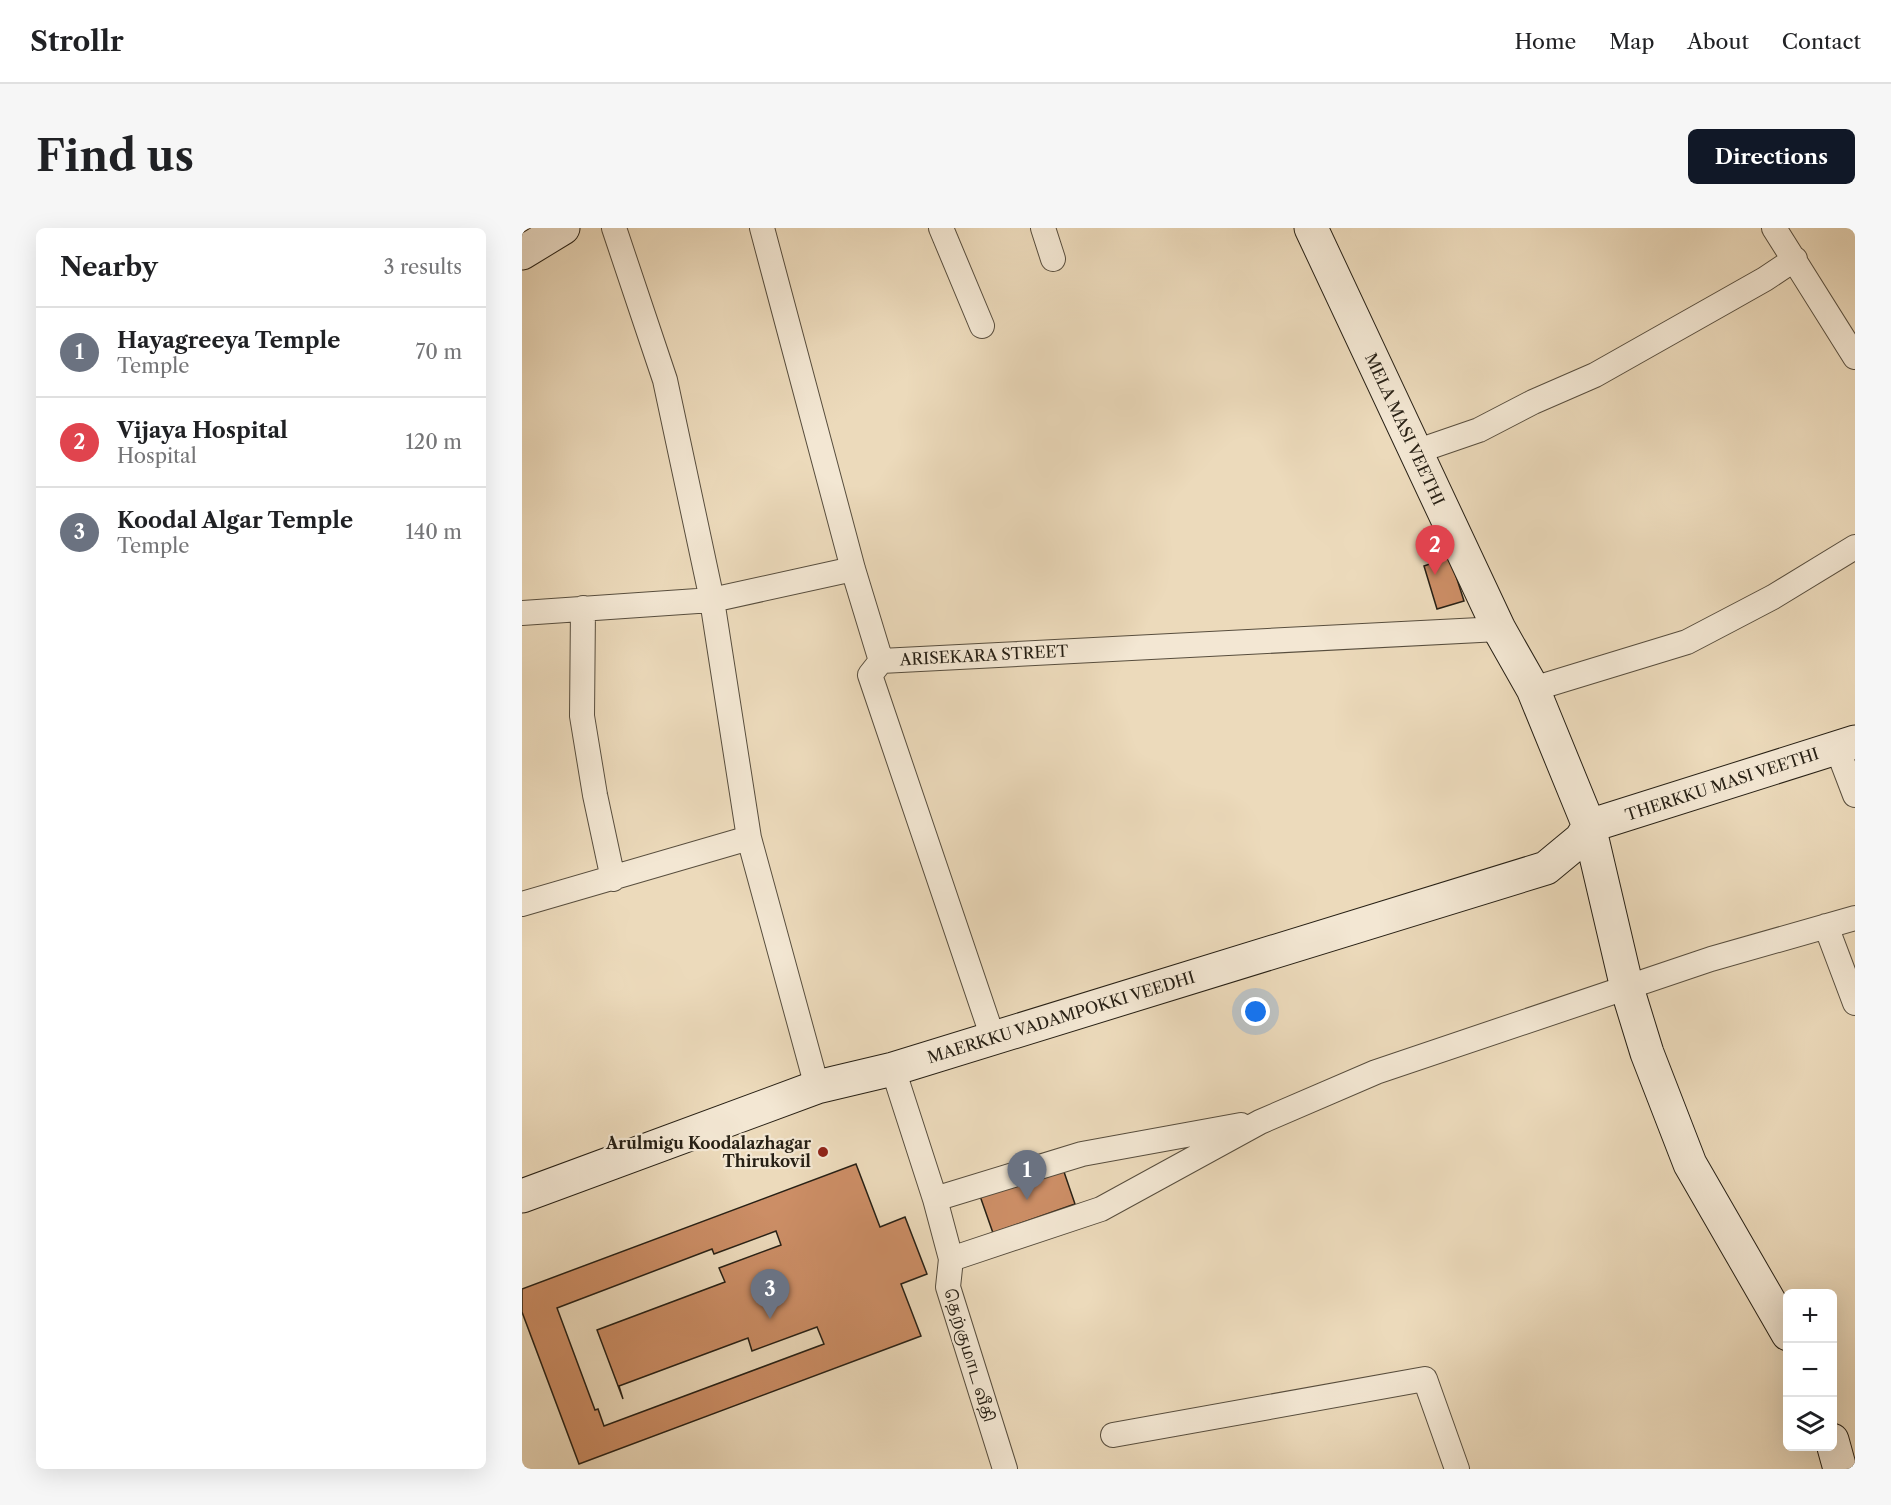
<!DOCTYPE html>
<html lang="en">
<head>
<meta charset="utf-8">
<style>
  :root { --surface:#fff; --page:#f6f6f6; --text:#202124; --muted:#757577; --line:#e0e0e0; --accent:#111827 }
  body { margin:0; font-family:"Libre Caslon Text","Noto Serif Tamil",serif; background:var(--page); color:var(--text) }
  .controls { position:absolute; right:18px; bottom:18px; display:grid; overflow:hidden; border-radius:9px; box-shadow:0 6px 24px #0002 }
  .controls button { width:54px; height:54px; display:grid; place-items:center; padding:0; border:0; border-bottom:2px solid var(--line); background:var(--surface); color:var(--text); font:30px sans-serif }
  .you { position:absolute; left:734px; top:784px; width:21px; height:21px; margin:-15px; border:4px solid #fff; border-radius:50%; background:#1a73e8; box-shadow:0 0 0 9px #1a73e833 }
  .badge { display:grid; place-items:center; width:39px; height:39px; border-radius:50%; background:var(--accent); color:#fff; font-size:20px; font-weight:700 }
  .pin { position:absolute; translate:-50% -50px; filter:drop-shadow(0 2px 3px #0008) }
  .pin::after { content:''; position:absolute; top:32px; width:21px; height:18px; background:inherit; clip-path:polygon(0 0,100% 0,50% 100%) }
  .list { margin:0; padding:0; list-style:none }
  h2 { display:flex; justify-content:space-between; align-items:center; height:78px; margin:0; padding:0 24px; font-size:26px }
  h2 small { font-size:20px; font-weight:400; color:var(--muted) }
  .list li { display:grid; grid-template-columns:39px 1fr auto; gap:18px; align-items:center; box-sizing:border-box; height:90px; padding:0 24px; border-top:2px solid var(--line) }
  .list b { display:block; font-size:22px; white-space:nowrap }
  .list p { margin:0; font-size:20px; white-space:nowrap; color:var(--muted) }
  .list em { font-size:20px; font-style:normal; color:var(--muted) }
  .icon { flex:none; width:33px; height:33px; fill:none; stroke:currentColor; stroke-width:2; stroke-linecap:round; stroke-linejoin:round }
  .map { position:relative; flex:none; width:1333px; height:1241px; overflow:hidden; border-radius:9px }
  header { display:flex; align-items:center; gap:36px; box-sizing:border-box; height:84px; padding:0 30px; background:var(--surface); border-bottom:2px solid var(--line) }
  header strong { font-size:28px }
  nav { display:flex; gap:33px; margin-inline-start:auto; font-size:21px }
  .intro { display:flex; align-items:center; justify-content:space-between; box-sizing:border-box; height:144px; padding:0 36px }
  h1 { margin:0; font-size:42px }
  .button { padding:15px 27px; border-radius:9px; background:var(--accent); color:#fff; font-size:21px; font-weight:700 }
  main { display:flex; gap:36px; padding:0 36px }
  aside { flex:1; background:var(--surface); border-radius:9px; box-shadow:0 6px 24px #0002 }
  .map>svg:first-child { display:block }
  .building { fill:#cc8e66; stroke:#272015; stroke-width:1.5; fill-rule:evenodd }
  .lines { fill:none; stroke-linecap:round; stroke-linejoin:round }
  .street-casing { stroke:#584e3e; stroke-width:26 }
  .secondary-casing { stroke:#272015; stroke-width:35 }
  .street { stroke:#f3e7d3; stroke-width:24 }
  .secondary { stroke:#f3e7d3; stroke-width:33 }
  .poi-dot { fill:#8f2418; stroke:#f3e7d3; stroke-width:2 }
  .labels { text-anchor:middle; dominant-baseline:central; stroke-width:4.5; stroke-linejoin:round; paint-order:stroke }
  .street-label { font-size:16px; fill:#272015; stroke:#f3e7d3 }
  .poi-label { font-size:16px; font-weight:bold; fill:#272015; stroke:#f3e7d3; text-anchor:end }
</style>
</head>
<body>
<header>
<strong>Strollr</strong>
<nav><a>Home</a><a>Map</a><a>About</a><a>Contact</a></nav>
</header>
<div class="intro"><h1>Find us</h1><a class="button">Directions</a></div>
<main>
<aside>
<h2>Nearby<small>3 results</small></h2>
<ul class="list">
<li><span class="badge" style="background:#6b7280">1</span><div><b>Hayagreeya Temple</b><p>Temple</p></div><em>70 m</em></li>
<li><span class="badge" style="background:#e0444e">2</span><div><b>Vijaya Hospital</b><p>Hospital</p></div><em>120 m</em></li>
<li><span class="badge" style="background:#6b7280">3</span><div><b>Koodal Algar Temple</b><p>Temple</p></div><em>140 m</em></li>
</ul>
</aside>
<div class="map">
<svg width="1333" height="1241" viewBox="0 0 1333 1241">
  <rect width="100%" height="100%" fill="#ecdabb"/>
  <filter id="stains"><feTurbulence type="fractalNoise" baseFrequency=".00333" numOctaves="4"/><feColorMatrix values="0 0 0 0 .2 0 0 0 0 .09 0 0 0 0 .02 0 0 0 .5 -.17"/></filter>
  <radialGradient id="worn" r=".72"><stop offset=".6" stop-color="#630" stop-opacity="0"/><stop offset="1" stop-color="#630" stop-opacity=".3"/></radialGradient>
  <path class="building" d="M928,329L942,373L915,381L902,338Z
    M334,936L358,999L383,989L405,1046L379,1056L399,1108L57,1236L0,1084V1061ZM254,1003L259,1017L197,1040L203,1054L75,1102L101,1171L97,1158L226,1110L230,1123L295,1099L302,1116L82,1198L76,1181L73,1182L35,1080L190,1021L192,1026Z
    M540,938L553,976L471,1005L458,968Z"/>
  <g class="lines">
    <defs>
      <path id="street" d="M92,0L143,152L190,372L227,610L295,859
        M240,0L331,341L359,433L977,401
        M419,0L460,98
        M521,0L531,31
        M1252,0L1333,129
        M893,224L957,202L1011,174L1073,147L1243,51L1273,31
        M61,380L60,488L73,567L91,651
        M0,385L190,372L331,341
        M359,433L348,447L471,810
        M1011,461L1165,414L1251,369L1333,319
        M1315,520L1333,567
        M0,676L227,610
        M1304,698L1333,775
        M371,841L413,971L429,1031L426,1059L483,1241
        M413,971L560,926L719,897
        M429,1031L579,981L738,894L854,844L1189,731L1333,690
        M591,1207L903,1151L935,1241"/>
      <path id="secondary" d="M789,0L977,401L1011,461L1067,598L1105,760L1125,825L1168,936L1266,1106
        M0,25L41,0
        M1067,598L1333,514
        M0,968L295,859L371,841L1024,640L1059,611L1067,598
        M1310,1212L1318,1241"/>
    </defs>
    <use href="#street" class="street-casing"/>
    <use href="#secondary" class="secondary-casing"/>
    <use href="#street" class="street"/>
    <use href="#secondary" class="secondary"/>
  </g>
  <circle class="poi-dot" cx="301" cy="924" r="6"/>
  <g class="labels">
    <g class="street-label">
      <text transform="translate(883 201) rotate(65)">MELA MASI VEETHI</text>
      <text transform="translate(462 427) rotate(-3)">ARISEKARA STREET</text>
      <text transform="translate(1200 556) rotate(-18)">THERKKU MASI VEETHI</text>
      <text transform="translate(539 789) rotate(-17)">MAERKKU VADAMPOKKI VEEDHI</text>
      <text transform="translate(448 1127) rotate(73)">தெற்குமாட வீதி</text>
    </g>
    <g class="poi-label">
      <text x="289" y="915">Arulmigu Koodalazhagar<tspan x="289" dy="18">Thirukovil</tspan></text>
    </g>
  </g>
  <rect width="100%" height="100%" filter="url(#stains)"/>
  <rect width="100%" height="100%" fill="url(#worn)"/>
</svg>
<div class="controls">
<button>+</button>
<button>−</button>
<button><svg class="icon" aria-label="layers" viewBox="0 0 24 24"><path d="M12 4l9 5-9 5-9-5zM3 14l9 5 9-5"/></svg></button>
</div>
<div class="you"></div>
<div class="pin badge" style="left:505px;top:972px;background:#6b7280">1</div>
<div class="pin badge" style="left:913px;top:347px;background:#e0444e">2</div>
<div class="pin badge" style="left:248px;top:1091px;background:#6b7280">3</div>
</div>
</main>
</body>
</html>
